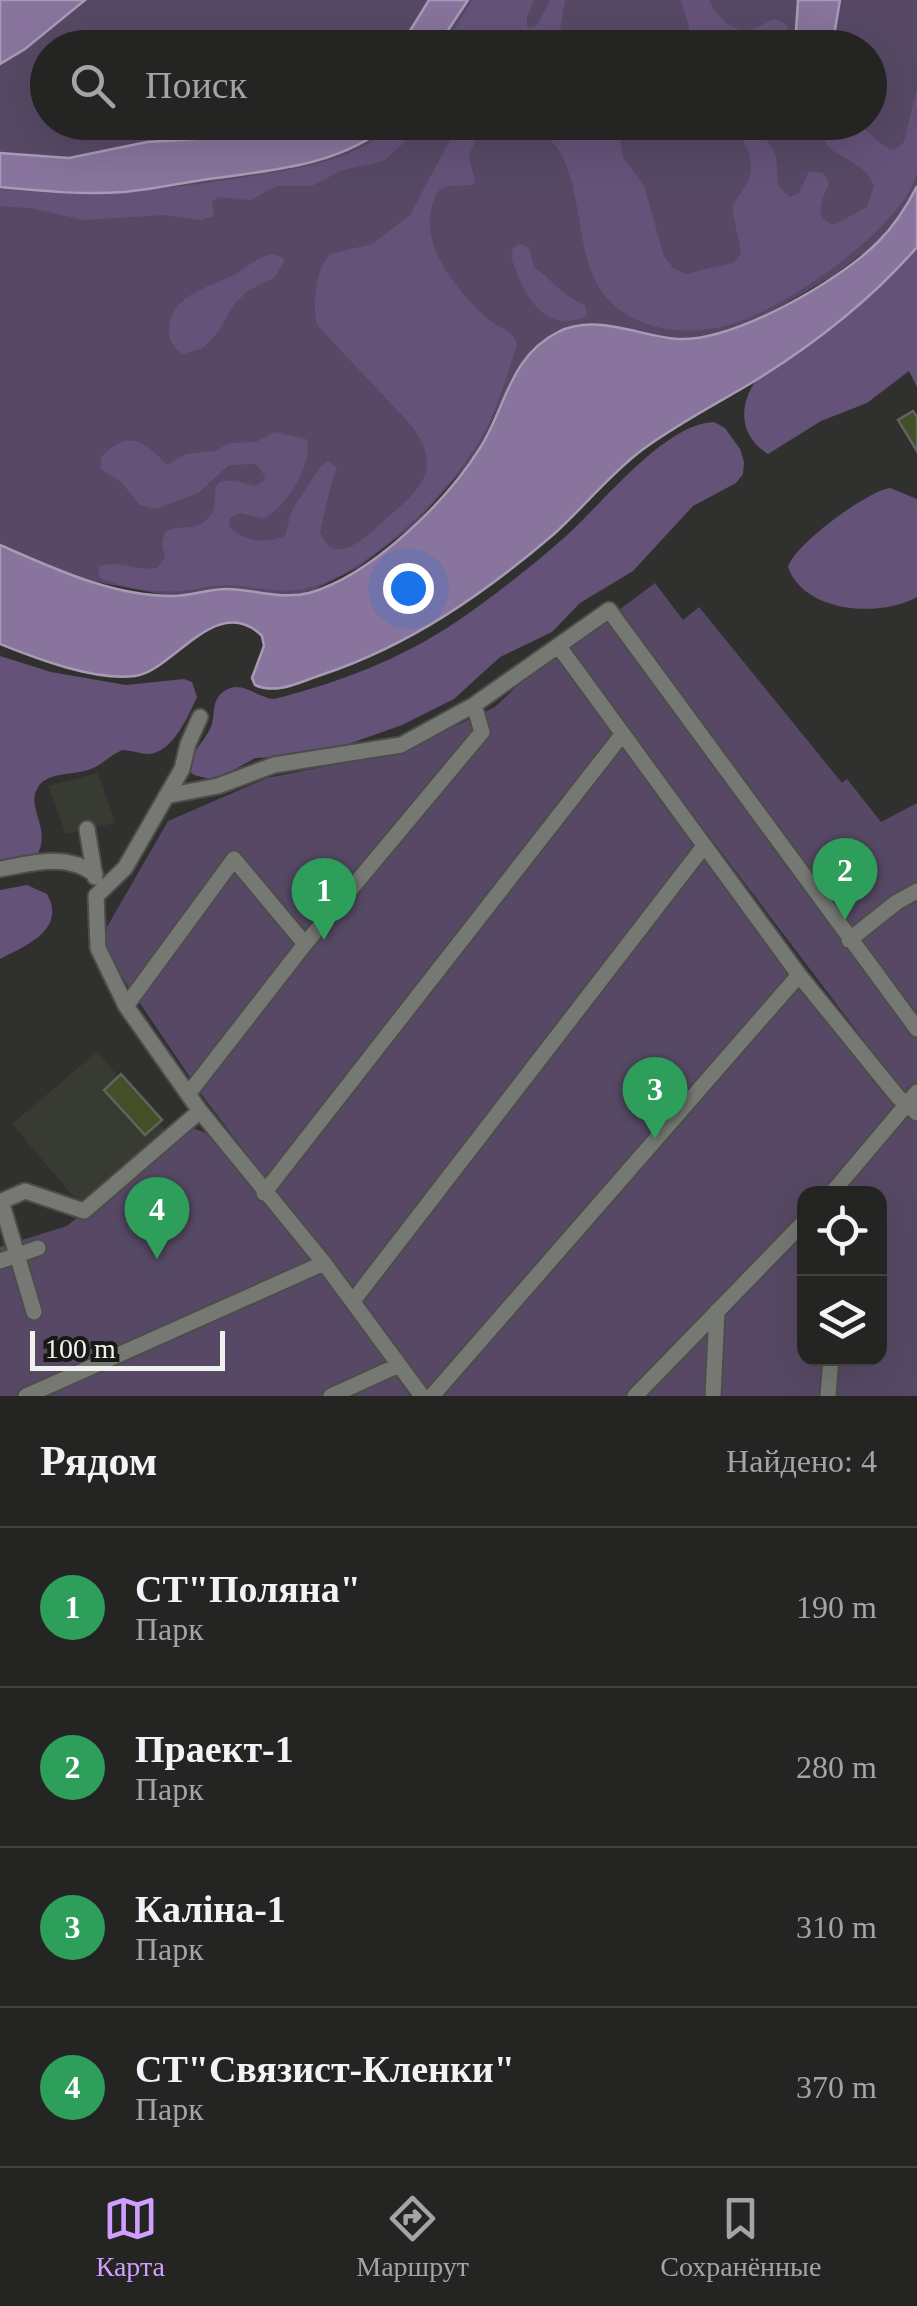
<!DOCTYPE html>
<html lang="ru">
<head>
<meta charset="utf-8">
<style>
  :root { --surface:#242522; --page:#30312f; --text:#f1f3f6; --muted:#a3a5a5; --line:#414240; --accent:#cf9eff }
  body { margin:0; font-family:"Times New Roman",serif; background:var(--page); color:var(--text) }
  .controls { position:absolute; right:30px; bottom:30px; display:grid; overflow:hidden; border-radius:20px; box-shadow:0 10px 40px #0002 }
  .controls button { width:90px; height:90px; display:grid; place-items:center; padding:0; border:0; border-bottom:2px solid var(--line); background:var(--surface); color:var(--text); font:50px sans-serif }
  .scale { position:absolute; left:30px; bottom:25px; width:195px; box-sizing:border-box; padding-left:10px; border:5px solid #f1f2f0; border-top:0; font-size:28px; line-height:35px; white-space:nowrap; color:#f1f2f0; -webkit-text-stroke:8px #181917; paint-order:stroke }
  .you { position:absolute; left:408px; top:588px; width:35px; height:35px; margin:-25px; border:8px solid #fff; border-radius:50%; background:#1a73e8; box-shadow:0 0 0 15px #1a73e833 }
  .badge { display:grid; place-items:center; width:65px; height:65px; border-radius:50%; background:var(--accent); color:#fff; font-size:32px; font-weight:700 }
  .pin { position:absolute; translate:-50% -82px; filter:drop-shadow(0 2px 5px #0008) }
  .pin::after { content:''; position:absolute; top:52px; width:35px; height:30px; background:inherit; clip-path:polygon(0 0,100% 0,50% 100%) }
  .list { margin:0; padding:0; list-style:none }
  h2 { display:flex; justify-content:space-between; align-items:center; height:130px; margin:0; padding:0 40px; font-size:42px }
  h2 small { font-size:32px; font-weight:400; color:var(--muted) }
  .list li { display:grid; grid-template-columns:65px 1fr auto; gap:30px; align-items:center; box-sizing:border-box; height:160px; padding:0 40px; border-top:2px solid var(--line) }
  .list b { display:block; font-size:38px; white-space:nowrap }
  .list p { margin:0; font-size:32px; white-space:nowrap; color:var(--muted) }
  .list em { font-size:32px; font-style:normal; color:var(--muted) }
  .icon { flex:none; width:55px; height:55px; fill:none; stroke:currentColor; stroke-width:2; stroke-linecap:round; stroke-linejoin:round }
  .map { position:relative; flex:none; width:917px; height:1396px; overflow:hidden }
  .search { position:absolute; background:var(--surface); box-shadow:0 10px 40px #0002; left:30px; right:30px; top:30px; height:110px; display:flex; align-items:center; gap:25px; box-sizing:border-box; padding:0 35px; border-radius:55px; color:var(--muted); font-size:38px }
  .sheet { height:770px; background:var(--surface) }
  nav { display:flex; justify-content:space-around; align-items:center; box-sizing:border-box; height:140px; border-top:2px solid var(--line); background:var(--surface); font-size:28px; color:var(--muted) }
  nav a { display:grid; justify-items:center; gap:5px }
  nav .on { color:var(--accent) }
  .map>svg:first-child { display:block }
  .built { fill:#383b32 }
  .green { fill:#574965; fill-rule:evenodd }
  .forest { fill:#655279 }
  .water { fill:#88749c; stroke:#a89ab5; stroke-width:2.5 }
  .building { fill:#434f26; stroke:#61635f; stroke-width:2.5 }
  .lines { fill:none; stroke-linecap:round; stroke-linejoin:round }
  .minor-casing { stroke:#4c4d4a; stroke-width:19 }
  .minor { stroke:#767874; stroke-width:15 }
</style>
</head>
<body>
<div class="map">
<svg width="917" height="1396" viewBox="0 0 917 1396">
  <rect width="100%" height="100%" fill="#30312e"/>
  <path class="built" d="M98,773L115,823L66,834L48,786Z
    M97,1052L165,1130L79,1203L12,1124Z"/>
  <path class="green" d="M0,0H917V186L896,221L878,242L834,275L748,326L703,338L678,339L608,326L512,378L479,449L462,471L414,525L359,567L308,593L268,596L229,589L171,596L86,580L0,545ZM48,48H870V122H48Z
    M655,583L683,620L699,607L842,783L847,779L881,822L917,803V1396H432L204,1098L106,953L107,927L168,821L267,778L403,751L495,707L552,653L875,1084L885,1068L567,649ZM804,1194H880V1358H804Z
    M190,1127L206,1133L324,1272L410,1396H0V1247L67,1226Z"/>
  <path class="forest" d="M472,0H534L527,17V26L530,28L537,25L550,0H565L559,36L561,47H501L491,43L477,47H449L450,37Z
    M681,0H709C717,16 733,35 753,29C761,26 768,21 776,19L787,25L790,39L784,47H687L689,27Z
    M917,89C917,112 917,151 917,173C903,228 785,308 732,324C701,333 665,334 635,319C567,286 591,208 560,152C552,139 538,131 526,123H618L623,157L644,186L664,256L673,268L685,274L733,263L741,253L732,207C736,199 741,193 746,186C759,163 744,142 732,123H764L763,135C768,142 774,149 776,158C779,176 773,187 791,197L799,193L809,171L823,173L829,182C824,199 810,216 834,225L867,207L874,186C862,153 819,160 824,129C855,101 872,146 894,150L904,142Z
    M395,123H411L406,141L384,161L343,170L312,186H276L251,200L217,197L212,203L214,216L200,220L164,215L84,220L30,208L0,206V189C87,198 160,191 246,177C298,168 356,162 395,123Z
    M459,123H484L469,155L475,182L471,185C447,188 438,179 431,210C422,250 461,295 488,319C500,329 512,329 517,344C508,373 499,404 485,431C456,487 368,576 304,589C278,594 254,586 228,585C213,585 198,589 182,591C156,593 124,588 100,578L98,567C116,558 137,572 157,568L165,558L162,543L165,532C178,524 192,531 204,522C231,501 191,468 255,486L264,481L265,476L256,464L229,465L198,493L156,509L140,505L121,482L100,468L102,456C129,428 145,442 167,465L186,454L214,451L231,443L256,442L274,432L306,439C316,461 285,509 264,518L239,513L230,518L229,527C245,542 265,544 285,536L292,510L321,466L328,461L337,467C329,489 325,510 320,532C335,572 371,532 388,517C423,488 443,467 411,425L317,325C312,307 316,267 330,254L372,244L410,215Z
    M519,244L529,247L534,267C551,279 564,297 585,305L587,316C542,336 523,292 511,257L513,248Z
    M917,247V387L909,371L867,403L821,421L768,454C739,436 738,405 757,379L858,306Z
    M273,254L282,257L284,261L274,278L249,290L234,304L218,332L203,348L183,354C173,347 168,340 169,328C172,295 207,288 232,276C248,268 255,257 273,254Z
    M714,422L725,428L740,449L744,462L743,474L736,483L693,506L633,571L580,603L552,632L500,657L454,699L402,725L340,747L300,756L255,758L232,771L210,779L194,775L189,770C190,752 202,745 210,729C215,719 212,708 217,699C221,692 228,687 237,687C249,687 260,698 274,699C338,683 401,659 456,622C494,596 531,567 565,537C601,505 665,423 714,422Z
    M890,488L917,499V597C880,618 804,613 788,567C794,545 867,491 890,488Z
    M0,656L51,672L126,685L184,679L192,682L197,697C188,716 173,753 148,754C140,754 131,750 123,750C109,755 102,766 88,770C73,775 45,772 37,789C26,809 54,831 35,858L11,863L0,859Z
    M27,885L47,894C67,930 25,946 0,959V890Z"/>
  <path class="water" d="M0,0H85L25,49L0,64Z
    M429,0H468L437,47H400Z
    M798,0H840L832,47H795Z
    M299,123H391C343,164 277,170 216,178C185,182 155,189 124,192C83,195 41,191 0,187V153L69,158L147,142L229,137Z
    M917,186V247C871,300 813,345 753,382C716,404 677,424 642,450C610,474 584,507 554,534C484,594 409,646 321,675C300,682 276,695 255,685L252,678L264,646L262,636C217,591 172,672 135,676C95,681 37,659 0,644V545C55,569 112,596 173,596C191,596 208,589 226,589C254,589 280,600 309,593C372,575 446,502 480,448C506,406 510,356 558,332C596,313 639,336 677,339C734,342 839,281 878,242C894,226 907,206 917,186Z"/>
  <path class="building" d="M913,411L917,417V451L898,420Z
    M121,1074L162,1120L145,1135L104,1090Z"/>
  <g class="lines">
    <defs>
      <path id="minor" d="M560,648L799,975L898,1097L917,1113
        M200,717L188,744L182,769L125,868L96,896L98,948L126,1006L200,1111L324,1263L422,1396
        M166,796L218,786L274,765L401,745L474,705L609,610L917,1029
        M87,829L95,877
        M0,869C34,863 65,853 95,874
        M849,940L897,902L917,891
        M126,1006L234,859L305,944
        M189,1093L305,944L482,732L474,705
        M264,1193L621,736
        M831,1194L917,1092
        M1,1201L34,1312
        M0,1202L25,1191L84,1211L200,1111
        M0,1261L38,1248
        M353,1301L704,846
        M26,1396L324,1263
        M331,1396L399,1365
        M432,1396L799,975
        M635,1396L804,1222
        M713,1396L717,1311
        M828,1396L831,1358"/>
    </defs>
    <use href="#minor" class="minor-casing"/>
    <use href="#minor" class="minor"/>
  </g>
</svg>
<div class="controls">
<button><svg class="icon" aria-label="locate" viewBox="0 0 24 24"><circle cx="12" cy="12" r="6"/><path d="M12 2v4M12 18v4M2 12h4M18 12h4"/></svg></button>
<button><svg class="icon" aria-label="layers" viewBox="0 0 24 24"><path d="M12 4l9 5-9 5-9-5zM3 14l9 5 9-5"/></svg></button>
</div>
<div class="scale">100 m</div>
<div class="you"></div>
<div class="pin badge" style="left:324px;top:940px;background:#2e9e5b">1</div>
<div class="pin badge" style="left:845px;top:920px;background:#2e9e5b">2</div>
<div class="pin badge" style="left:655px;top:1139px;background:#2e9e5b">3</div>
<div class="pin badge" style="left:157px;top:1259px;background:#2e9e5b">4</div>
<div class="search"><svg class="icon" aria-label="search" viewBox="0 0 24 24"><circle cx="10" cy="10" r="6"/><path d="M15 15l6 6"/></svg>Поиск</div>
</div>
<section class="sheet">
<h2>Рядом<small>Найдено: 4</small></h2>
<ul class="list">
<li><span class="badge" style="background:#2e9e5b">1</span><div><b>СТ&quot;Поляна&quot;</b><p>Парк</p></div><em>190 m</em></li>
<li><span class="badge" style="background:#2e9e5b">2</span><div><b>Праект-1</b><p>Парк</p></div><em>280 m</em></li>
<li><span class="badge" style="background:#2e9e5b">3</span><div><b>Каліна-1</b><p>Парк</p></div><em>310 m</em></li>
<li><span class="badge" style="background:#2e9e5b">4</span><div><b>СТ&quot;Связист-Кленки&quot;</b><p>Парк</p></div><em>370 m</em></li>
</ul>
</section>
<nav>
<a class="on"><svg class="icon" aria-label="map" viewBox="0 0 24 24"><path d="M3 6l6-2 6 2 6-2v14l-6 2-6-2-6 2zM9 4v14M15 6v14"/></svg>Карта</a>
<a><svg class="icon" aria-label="directions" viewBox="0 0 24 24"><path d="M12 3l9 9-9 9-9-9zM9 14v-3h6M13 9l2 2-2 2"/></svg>Маршрут</a>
<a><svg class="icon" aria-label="saved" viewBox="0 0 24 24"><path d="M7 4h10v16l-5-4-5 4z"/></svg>Сохранённые</a>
</nav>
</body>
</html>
